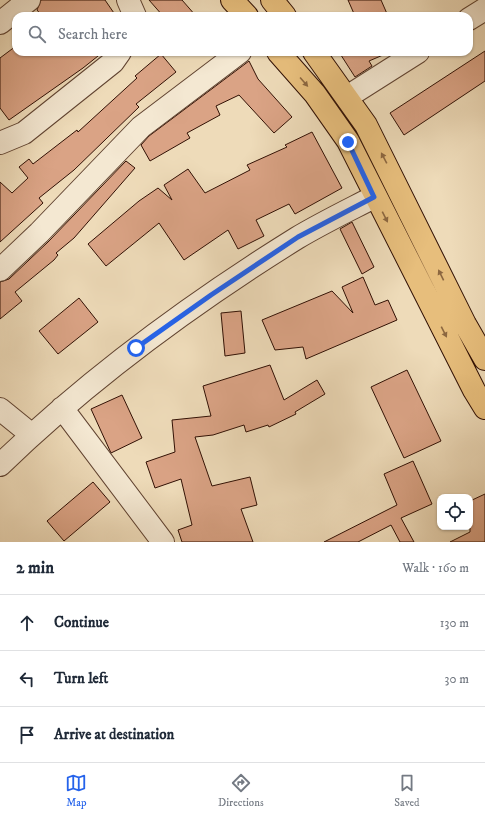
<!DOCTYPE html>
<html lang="en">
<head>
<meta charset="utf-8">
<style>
  :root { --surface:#fff; --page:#f2f2f3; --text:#1f2937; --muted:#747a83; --line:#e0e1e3; --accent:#2563eb }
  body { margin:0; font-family:"IM FELL DW Pica",serif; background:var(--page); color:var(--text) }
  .controls { position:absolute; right:12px; bottom:12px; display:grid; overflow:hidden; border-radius:8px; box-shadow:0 1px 3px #0004 }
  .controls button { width:36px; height:36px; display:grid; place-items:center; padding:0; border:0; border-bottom:1px solid var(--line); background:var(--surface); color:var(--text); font:20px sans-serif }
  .stop { position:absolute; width:12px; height:12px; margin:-9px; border:3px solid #2563eb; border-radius:50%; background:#fff }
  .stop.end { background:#2563eb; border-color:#fff; box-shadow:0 1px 4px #0008 }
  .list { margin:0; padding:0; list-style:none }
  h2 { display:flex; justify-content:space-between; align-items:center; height:52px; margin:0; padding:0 16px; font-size:17px }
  h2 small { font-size:13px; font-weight:400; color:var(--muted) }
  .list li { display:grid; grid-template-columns:26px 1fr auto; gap:12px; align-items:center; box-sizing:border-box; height:56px; padding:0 16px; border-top:1px solid var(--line) }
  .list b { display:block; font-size:15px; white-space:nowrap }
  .list em { font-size:13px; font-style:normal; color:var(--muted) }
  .icon { flex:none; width:22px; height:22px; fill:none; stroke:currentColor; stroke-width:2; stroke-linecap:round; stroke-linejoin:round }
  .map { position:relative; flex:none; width:485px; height:542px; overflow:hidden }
  .search { position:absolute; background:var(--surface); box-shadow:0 1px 3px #0004; left:12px; right:12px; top:12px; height:44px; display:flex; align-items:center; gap:10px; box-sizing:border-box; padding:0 14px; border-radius:12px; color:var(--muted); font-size:15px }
  .sheet { height:220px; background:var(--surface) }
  nav { display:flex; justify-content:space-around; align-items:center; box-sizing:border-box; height:56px; border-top:1px solid var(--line); background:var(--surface); font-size:11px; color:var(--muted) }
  nav a { display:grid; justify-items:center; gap:2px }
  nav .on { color:var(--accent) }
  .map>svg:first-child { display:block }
  .building { fill:#daa385; stroke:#311004 }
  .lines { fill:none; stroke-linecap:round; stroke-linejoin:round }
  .minor-casing { stroke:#604331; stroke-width:24 }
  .major-casing { stroke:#311004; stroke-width:24 }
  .minor { stroke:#f4e8d2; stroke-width:22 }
  .major { stroke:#e7be7c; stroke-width:22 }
  .oneway { fill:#8c6740 }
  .route { stroke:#2563eb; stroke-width:5 }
</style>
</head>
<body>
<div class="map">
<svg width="485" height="542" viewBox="0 0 485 542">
  <rect width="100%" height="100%" fill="#eedbb9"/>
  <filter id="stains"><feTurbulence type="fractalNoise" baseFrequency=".005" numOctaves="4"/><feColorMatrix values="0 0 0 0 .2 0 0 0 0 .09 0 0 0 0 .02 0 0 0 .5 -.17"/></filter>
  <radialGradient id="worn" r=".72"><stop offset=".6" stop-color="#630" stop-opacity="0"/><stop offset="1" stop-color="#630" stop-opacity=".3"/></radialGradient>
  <path class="building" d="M41,0H105L116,16H42L37,10Z
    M149,0H182L196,16H163Z
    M348,0H381L388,16H355Z
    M16,46V52H103L83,68L9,120L0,108V58Z
    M485,51V81L404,135L390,113Z
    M339,52H390L369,61L372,66L355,77Z
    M161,54L176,72L136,104L139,107L74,170L39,198L43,203L0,242V182L12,193L28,178L19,167L29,159L33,164L77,130L78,132L137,78L135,76Z
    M249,61L258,79L292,117L274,133L239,95L216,106L220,115L187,133L190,138L150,161L141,145L149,136Z
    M312,132L342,188L295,214L289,204L256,220L264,236L238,249L228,230L184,260L159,223L106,266L88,244L139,201L158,188L172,200L164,185L188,169L205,193L250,170L247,165L287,147L285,145Z
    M126,161L135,168L74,238L56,253L58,255L54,260L15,292L22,301L0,319V282L9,279L48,242Z
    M352,222L374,267L362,274L340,229Z
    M363,277L375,305L388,300L397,320L306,359L303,347L275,350L262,320L332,291L353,313L342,287Z
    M79,298L98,322L58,354L39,331Z
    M241,311L245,353L225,356L221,313Z
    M270,365L284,400L317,380L325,394L295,412L296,414L269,427L268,425L246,432L244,425L213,435L195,437L212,486L250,477L257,505L241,509L253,542H182L178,530L192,525L181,479L155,488L146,462L175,452L172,420L211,416L203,386Z
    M407,370L441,441L404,458L371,387Z
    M122,395L142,438L111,453L91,409Z
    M413,461L432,504L401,518L414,542H400L391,525L358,542H324L397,505L384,474Z
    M93,482L110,502L64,541L47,521Z
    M485,494V542H450L470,532V501Z"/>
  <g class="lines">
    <defs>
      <path id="minor" d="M128,0L135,16
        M469,19L485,9
        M0,23L29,0
        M347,97L418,52
        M0,143L24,133L113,62L120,52
        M0,270L39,233L141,127L240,52
        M62,408L163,542
        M0,409L32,435
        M0,465C90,378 191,304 297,238C322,223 349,210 374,197"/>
      <path id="major" d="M232,0L247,16
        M272,0L285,16
        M278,52L315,94L348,141L474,390L485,408
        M314,52L366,125L465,324L485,359"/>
    </defs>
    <use href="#minor" class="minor-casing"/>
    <use href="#major" class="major-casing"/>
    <use href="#minor" class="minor"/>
    <use href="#major" class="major"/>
  </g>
  <defs><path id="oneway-solid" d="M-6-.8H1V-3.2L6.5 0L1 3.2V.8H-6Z"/></defs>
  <g class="oneway">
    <use href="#oneway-solid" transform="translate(304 82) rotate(49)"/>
    <use href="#oneway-solid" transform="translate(384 158) rotate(-118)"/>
    <use href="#oneway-solid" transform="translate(385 217) rotate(63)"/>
    <use href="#oneway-solid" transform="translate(441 275) rotate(-116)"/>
    <use href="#oneway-solid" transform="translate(444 332) rotate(63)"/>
  </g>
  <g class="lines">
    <path class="route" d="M136,348L211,295L298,237L374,197L348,142"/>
  </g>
  <rect width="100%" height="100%" filter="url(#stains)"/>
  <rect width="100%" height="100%" fill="url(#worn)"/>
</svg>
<div class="controls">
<button><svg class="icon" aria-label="locate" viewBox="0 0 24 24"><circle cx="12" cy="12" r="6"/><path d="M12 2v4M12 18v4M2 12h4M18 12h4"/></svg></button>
</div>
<div class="stop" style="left:136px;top:348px"></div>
<div class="stop end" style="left:348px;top:142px"></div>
<div class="search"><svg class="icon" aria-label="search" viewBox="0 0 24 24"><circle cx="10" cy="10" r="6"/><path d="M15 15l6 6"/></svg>Search here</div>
</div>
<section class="sheet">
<h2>2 min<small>Walk · 160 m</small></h2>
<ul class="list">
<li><svg class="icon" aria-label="ahead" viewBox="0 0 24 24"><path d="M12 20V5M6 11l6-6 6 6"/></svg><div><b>Continue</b></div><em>130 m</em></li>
<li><svg class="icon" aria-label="left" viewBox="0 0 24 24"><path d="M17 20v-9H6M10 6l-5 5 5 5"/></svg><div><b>Turn left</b></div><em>30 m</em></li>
<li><svg class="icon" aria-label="arrive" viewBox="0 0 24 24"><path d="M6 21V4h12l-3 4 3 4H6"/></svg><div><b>Arrive at destination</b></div></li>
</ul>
</section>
<nav>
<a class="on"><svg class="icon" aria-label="map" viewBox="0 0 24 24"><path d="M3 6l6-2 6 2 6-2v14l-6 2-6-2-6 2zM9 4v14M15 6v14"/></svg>Map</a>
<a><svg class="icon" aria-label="directions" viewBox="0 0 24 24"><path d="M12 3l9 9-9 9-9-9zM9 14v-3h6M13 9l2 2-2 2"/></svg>Directions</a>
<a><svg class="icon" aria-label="saved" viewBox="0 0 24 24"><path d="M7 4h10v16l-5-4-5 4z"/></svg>Saved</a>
</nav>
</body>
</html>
